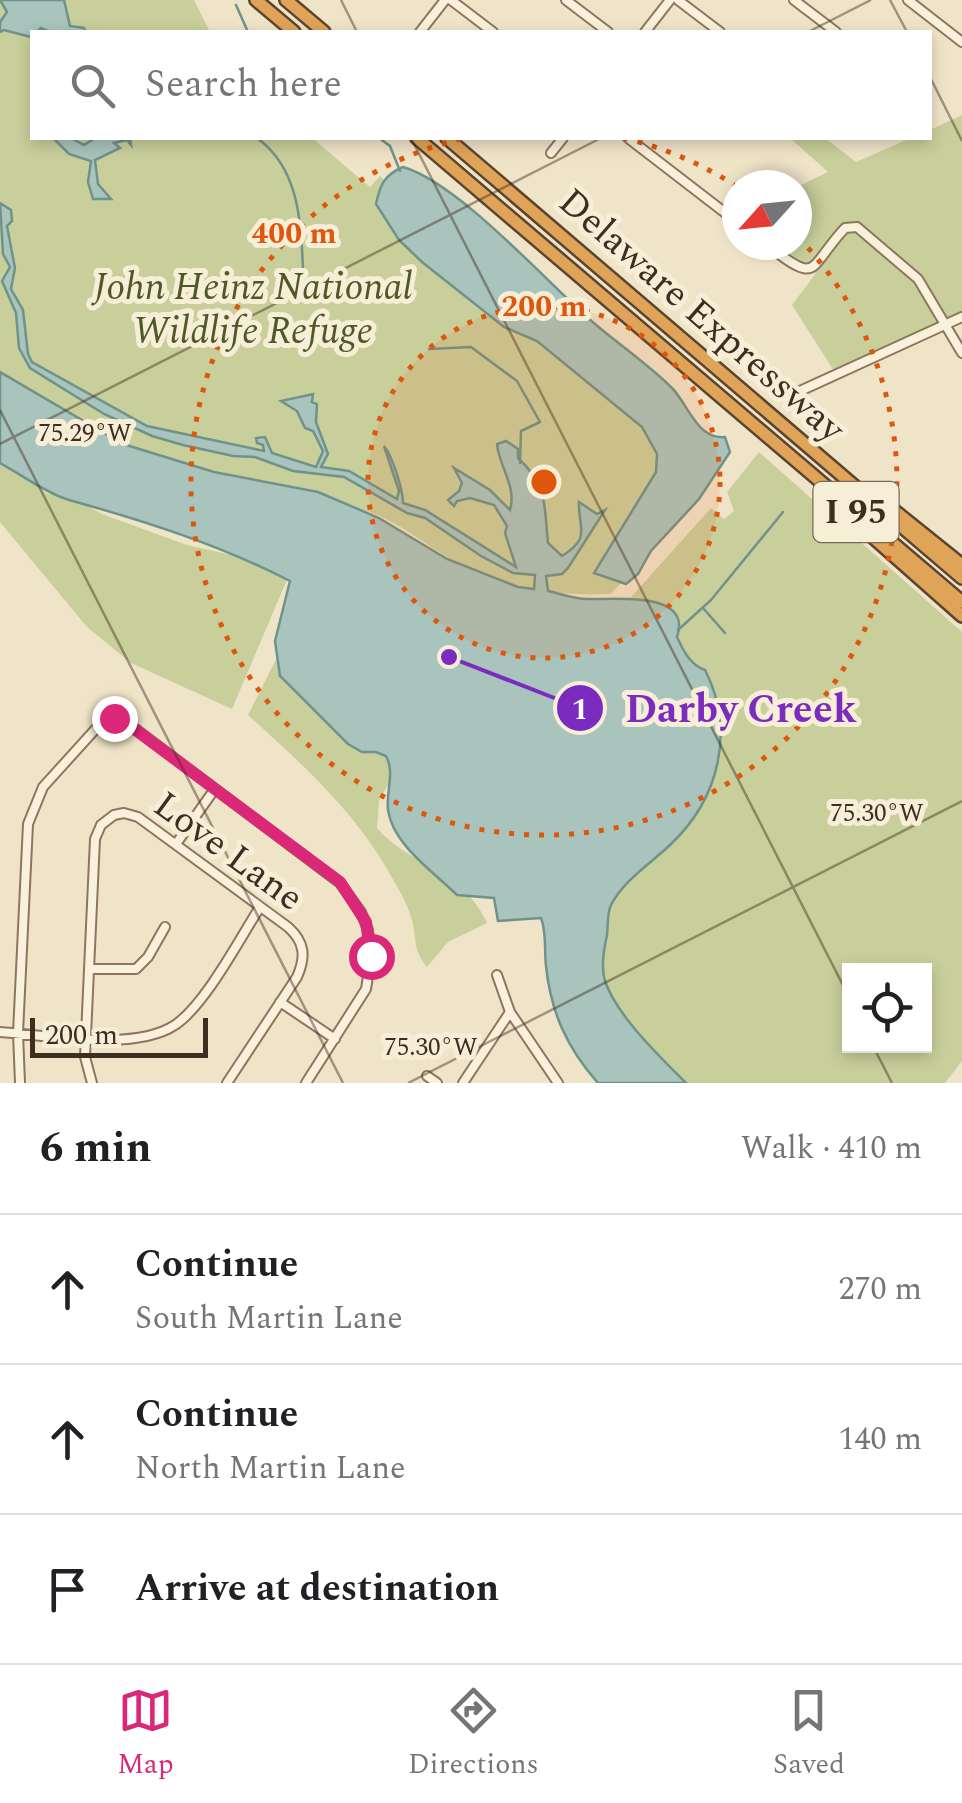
<!DOCTYPE html>
<html lang="en">
<head>
<meta charset="utf-8">
<style>
  :root { --surface:#fff; --page:#f2f2f2; --text:#202124; --muted:#757577; --line:#e0e0e0; --accent:#db2777 }
  body { margin:0; font-family:Spectral,serif; background:var(--page); color:var(--text) }
  .controls { position:absolute; right:30px; bottom:30px; display:grid; overflow:hidden; border-radius:0px; box-shadow:0 5px 15px #0003 }
  .controls button { width:90px; height:90px; display:grid; place-items:center; padding:0; border:0; border-bottom:2px solid var(--line); background:var(--surface); color:var(--text); font:50px sans-serif }
  .compass { position:absolute; left:722px; top:170px; width:90px; height:90px; border-radius:50%; background:var(--surface); box-shadow:0 5px 15px #0003; rotate:243deg }
  .scale { position:absolute; left:30px; bottom:25px; width:178px; box-sizing:border-box; padding-left:10px; border:5px solid #3d2e20; border-top:0; font-size:28px; line-height:35px; white-space:nowrap; color:#3d2e20; -webkit-text-stroke:8px #f7eed8; paint-order:stroke }
  .stop { position:absolute; width:30px; height:30px; margin:-22px; border:8px solid #db2777; border-radius:50%; background:#fff }
  .stop.end { background:#db2777; border-color:#fff; box-shadow:0 2px 10px #0008 }
  .list { margin:0; padding:0; list-style:none }
  h2 { display:flex; justify-content:space-between; align-items:center; height:130px; margin:0; padding:0 40px; font-size:42px }
  h2 small { font-size:32px; font-weight:400; color:var(--muted) }
  .list li { display:grid; grid-template-columns:65px 1fr auto; gap:30px; align-items:center; box-sizing:border-box; height:150px; padding:0 40px; border-top:2px solid var(--line) }
  .list b { display:block; font-size:38px; white-space:nowrap }
  .list p { margin:0; font-size:32px; white-space:nowrap; color:var(--muted) }
  .list em { font-size:32px; font-style:normal; color:var(--muted) }
  .icon { flex:none; width:55px; height:55px; fill:none; stroke:currentColor; stroke-width:2; stroke-linecap:round; stroke-linejoin:round }
  .map { position:relative; flex:none; width:962px; height:1083px; overflow:hidden }
  .search { position:absolute; background:var(--surface); box-shadow:0 5px 15px #0003; left:30px; right:30px; top:30px; height:110px; display:flex; align-items:center; gap:25px; box-sizing:border-box; padding:0 35px; border-radius:0px; color:var(--muted); font-size:38px }
  .sheet { height:580px; background:var(--surface) }
  nav { display:flex; justify-content:space-around; align-items:center; box-sizing:border-box; height:140px; border-top:2px solid var(--line); background:var(--surface); font-size:28px; color:var(--muted) }
  nav a { display:grid; justify-items:center; gap:5px }
  nav .on { color:var(--accent) }
  .map>svg:first-child { display:block }
  .green { fill:#c9cf9b; fill-rule:evenodd }
  .water { fill:#a9c4bc; stroke:#6f938a; stroke-width:2.5 }
  .lines { fill:none; stroke-linecap:round; stroke-linejoin:round }
  .stream { stroke:#6f938a; stroke-width:2.5 }
  .minor-casing { stroke:#8d765c; stroke-width:12 }
  .highway-casing { stroke:#5b4430; stroke-width:16 }
  .minor { stroke:#faf1dc; stroke-width:8 }
  .highway { stroke:#e0a458; stroke-width:11 }
  .route { stroke:#db2777; stroke-width:12 }
  .ticks { fill:none; stroke:#3d2e20; stroke-width:2.5; stroke-opacity:0.45 }
  .ring { fill:none; stroke:#df570d; stroke-width:5; stroke-dasharray:5 10 }
  .labels { text-anchor:middle; dominant-baseline:central; stroke-width:10; stroke-linejoin:round; paint-order:stroke }
  .shield { fill:#f7eed8; stroke:#756857; stroke-width:2.5 }
  .shield-label { font-size:35px; font-weight:bold; fill:#3d2e20 }
  .park-label { font-size:38px; font-style:italic; fill:#4d5a26; stroke:#f7eed8 }
  .street-label { font-size:38px; fill:#3d2e20; stroke:#f7eed8 }
  .ticks-label { font-size:25px; text-anchor:middle; fill:#3d2e20; stroke:#f7eed8; stroke-width:10; stroke-linejoin:round; paint-order:stroke }
  .centre { fill:#df570d; stroke:#f7eed8; stroke-width:5 }
  .ring-label { font-size:30px; text-anchor:middle; font-weight:bold; fill:#df570d; stroke:#f7eed8; stroke-width:10; stroke-linejoin:round; paint-order:stroke }
  .leader { fill:none; stroke:#7b2cbf; stroke-width:4 }
  .callout-dot { fill:#7b2cbf; stroke:#f7eed8; stroke-width:4 }
  .mark-label { font-size:30px; text-anchor:middle; font-weight:bold; fill:#fff }
  .callout-label { font-size:40px; text-anchor:middle; font-weight:bold; fill:#7b2cbf; stroke:#f7eed8; stroke-width:10; stroke-linejoin:round; paint-order:stroke }
</style>
</head>
<body>
<div class="map">
<svg width="962" height="1083" viewBox="0 0 962 1083">
  <rect width="100%" height="100%" fill="#f0e4c8"/>
  <path class="green" d="M0,0H194L209,30L207,32H32V138H312L370,187L380,176L410,208L651,427L685,512L611,594C566,596 523,591 481,575C431,557 382,496 327,509L135,448C91,426 45,408 0,388Z
    M962,115V314L834,371L792,305L816,273L778,245H797V187L828,172L790,138H825L856,162L911,138H930V130Z
    M759,452L962,632V1061L945,1083H681L640,1038L596,971L634,601L631,597L711,508L724,519L734,511L727,492ZM850,971H924V1046H850Z
    M0,459L46,493L73,498L102,514L187,545L241,557L289,575L232,709L131,663L87,627L0,522Z
    M315,582L401,762L379,801L377,828C411,867 463,869 487,923L448,942L427,967C411,947 418,939 411,917C407,903 398,888 391,876C355,811 302,764 248,715Z"/>
  <path class="water" d="M0,0H64L70,26L84,28L86,32H51L41,28L31,37L4,30L0,32V22L7,12Z
    M58,138H71L84,145L95,138H130L131,145L127,140L114,143L120,148L95,160L98,184L111,199H93L88,182L91,161L69,154L55,140Z
    M403,167C458,183 542,277 588,318C615,342 646,362 672,388C688,404 697,440 725,437L730,452L699,499L651,551L638,574L626,584L594,573L656,472L657,454L642,427L537,341L504,327L422,262L399,240L376,204C380,185 384,175 403,167Z
    M0,203L11,210L12,221L7,226L15,268L11,289L23,310L28,354L32,362L147,426L264,451L263,445L257,443L256,438L265,437L272,453L316,467L323,451L313,431L305,428L297,411L281,401L313,394L312,402L317,404L316,422L328,454L321,467L349,471L397,499L399,491L384,446C392,455 403,490 403,503L425,510L516,567L505,533L507,526L494,505L470,498L457,501L454,506L448,500L459,491L462,483L454,468L490,490L510,510C517,486 499,467 497,444L506,441L518,449V458C548,486 544,504 548,543L562,556C592,537 578,529 579,502L597,514L605,510L568,568L562,574L546,576L548,591C561,594 575,599 588,599C613,600 693,590 677,637C683,650 690,665 705,670C736,731 719,799 670,845C650,864 624,880 611,905C607,913 608,926 607,935C604,948 601,968 605,981C617,1016 660,1057 686,1083H598C567,1048 551,1013 546,966C544,951 547,933 541,918L498,921L494,898L457,895C434,872 393,845 388,810C386,792 395,772 386,756L376,752H362L348,744L280,676L275,641L290,581C220,545 145,521 69,500C46,493 22,475 0,463V372L123,444L214,472L318,492L379,518L447,559L518,587L534,589L535,575L513,573L481,556L425,518L407,513L344,477L293,471L255,457L233,456L183,445L152,436L104,414L30,368L19,348L16,313L2,281L10,267L3,254Z"/>
  <g class="lines">
    <path class="stream" d="M236,5L248,32
      M257,138C299,168 301,222 303,269
      M379,138L390,146L400,171
      M429,349L471,347L517,381L540,422L521,431L520,463
      M703,608L725,633
      M678,630L711,600L783,512"/>
    <defs>
      <path id="minor" d="M451,0L493,32
        M566,0L608,32
        M678,0L720,32
        M794,0L836,32
        M908,0L962,42
        M420,32L445,0
        M645,32L670,0
        M628,138L737,222
        M551,153L563,138
        M767,245C820,286 807,269 845,228L857,227L918,279L962,353
        M800,391L962,317
        M176,844L214,790
        M91,969H136L148,957L165,927
        M497,975L510,1012L558,1083
        M280,1002L335,1039
        M0,1032C47,1035 134,1052 175,1025C205,1005 239,940 260,907
        M427,1076L437,1083
        M20,1083L18,1033L28,824L43,787L101,723L113,718L125,721L340,883L361,912L368,930L371,957L366,989L306,1083
        M92,1083L85,1057L95,839L101,825L114,815L124,813L138,817L288,927C305,942 306,957 297,977L227,1083
        M463,1083L510,1012"/>
      <path id="highway" d="M256,0L294,32
        M286,0L324,32
        M417,138L962,602
        M447,138L962,578
        M832,501L962,616
        M886,504L962,565"/>
    </defs>
    <use href="#minor" class="minor-casing"/>
    <use href="#highway" class="highway-casing"/>
    <use href="#minor" class="minor"/>
    <use href="#highway" class="highway"/>
  </g>
  <g class="lines">
    <path class="route" d="M114,718L125,722L340,882L366,922L371,956"/>
  </g>
  <path class="ticks" d="M341,0L357,32M890,0L907,32M808,32L871,0M930,77L962,141M411,138L850,999M0,410L343,1083M0,444L601,138M873,1046L892,1083M408,1083L962,801"/>
  <circle cx="544" cy="482" r="176" fill="#df570d" fill-opacity=".12"/>
  <g class="ring">
    <circle cx="544" cy="482" r="176"/>
    <path d="M623 138A353 353 0 0 1 736 186M798 237A353 353 0 1 1 465 138"/>
  </g>
  <g class="labels">
    <rect class="shield" x="813.5" y="482" width="85" height="60" rx="8"/>
    <g class="shield-label">
      <text x="856" y="512">I 95</text>
    </g>
    <g class="park-label">
      <text x="253" y="288">John Heinz National<tspan x="253" dy="44">Wildlife Refuge</tspan></text>
    </g>
    <g class="street-label">
      <text transform="translate(701 316) rotate(41)">Delaware Expressway</text>
      <text transform="translate(228 852) rotate(36)">Love Lane</text>
    </g>
  </g>
  <g class="ticks-label">
    <text x="85" y="441">75.29°W</text>
    <text x="877" y="821">75.30°W</text>
    <text x="431" y="1055">75.30°W</text>
  </g>
  <circle cx="544" cy="482" r="15" class="centre"/>
  <g class="ring-label">
    <text x="294" y="243">400 m</text>
    <text x="544" y="316">200 m</text>
  </g>
  <path class="leader" d="M449 657L580 708"/>
  <g class="callout-dot">
    <circle cx="449" cy="657" r="10"/>
    <circle cx="580" cy="708" r="25"/>
  </g>
  <g class="mark-label">
    <text x="580" y="719">1</text>
  </g>
  <g class="callout-label">
    <text x="741" y="722">Darby Creek</text>
  </g>
</svg>
<div class="controls">
<button><svg class="icon" aria-label="locate" viewBox="0 0 24 24"><circle cx="12" cy="12" r="6"/><path d="M12 2v4M12 18v4M2 12h4M18 12h4"/></svg></button>
</div>
<svg class="compass" viewBox="-18 -18 36 36"><path d="M0-13l5 13h-10z" fill="#e53935"/><path d="M0 13l5-13h-10z" fill="#757577"/></svg>
<div class="scale">200 m</div>
<div class="stop" style="left:371px;top:956px"></div>
<div class="stop end" style="left:114px;top:718px"></div>
<div class="search"><svg class="icon" aria-label="search" viewBox="0 0 24 24"><circle cx="10" cy="10" r="6"/><path d="M15 15l6 6"/></svg>Search here</div>
</div>
<section class="sheet">
<h2>6 min<small>Walk · 410 m</small></h2>
<ul class="list">
<li><svg class="icon" aria-label="ahead" viewBox="0 0 24 24"><path d="M12 20V5M6 11l6-6 6 6"/></svg><div><b>Continue</b><p>South Martin Lane</p></div><em>270 m</em></li>
<li><svg class="icon" aria-label="ahead" viewBox="0 0 24 24"><path d="M12 20V5M6 11l6-6 6 6"/></svg><div><b>Continue</b><p>North Martin Lane</p></div><em>140 m</em></li>
<li><svg class="icon" aria-label="arrive" viewBox="0 0 24 24"><path d="M6 21V4h12l-3 4 3 4H6"/></svg><div><b>Arrive at destination</b></div></li>
</ul>
</section>
<nav>
<a class="on"><svg class="icon" aria-label="map" viewBox="0 0 24 24"><path d="M3 6l6-2 6 2 6-2v14l-6 2-6-2-6 2zM9 4v14M15 6v14"/></svg>Map</a>
<a><svg class="icon" aria-label="directions" viewBox="0 0 24 24"><path d="M12 3l9 9-9 9-9-9zM9 14v-3h6M13 9l2 2-2 2"/></svg>Directions</a>
<a><svg class="icon" aria-label="saved" viewBox="0 0 24 24"><path d="M7 4h10v16l-5-4-5 4z"/></svg>Saved</a>
</nav>
</body>
</html>
